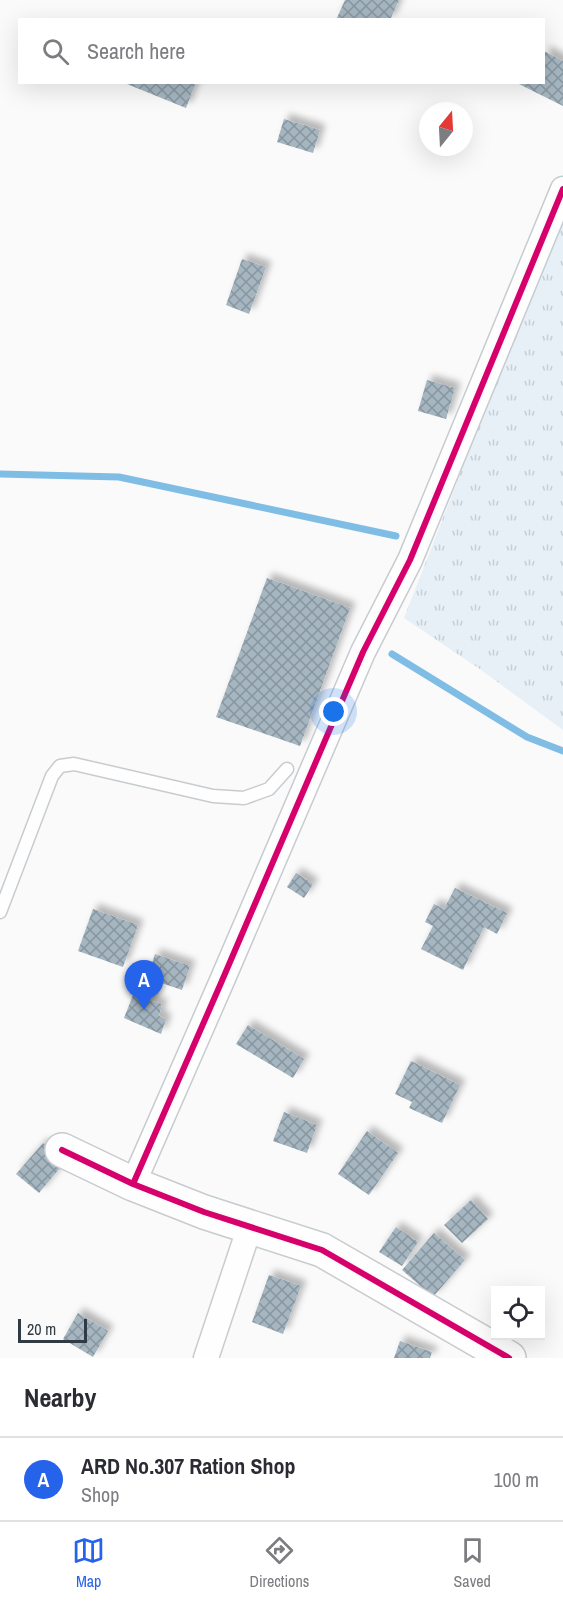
<!DOCTYPE html>
<html lang="en">
<head>
<meta charset="utf-8">
<style>
  :root { --surface:#fff; --page:#f7f7f7; --text:#2b2b33; --muted:#7c7c81; --line:#e1e1e2; --accent:#2563eb }
  body { margin:0; font-family:"Archivo Narrow",sans-serif; background:var(--page); color:var(--text) }
  .controls { position:absolute; right:18px; bottom:18px; display:grid; overflow:hidden; border-radius:0px; box-shadow:0 6px 24px #0002 }
  .controls button { width:54px; height:54px; display:grid; place-items:center; padding:0; border:0; border-bottom:2px solid var(--line); background:var(--surface); color:var(--text); font:30px sans-serif }
  .compass { position:absolute; left:419px; top:102px; width:54px; height:54px; border-radius:50%; background:var(--surface); box-shadow:0 6px 24px #0002; rotate:18deg }
  .scale { position:absolute; left:18px; bottom:15px; width:69px; box-sizing:border-box; padding-left:6px; border:3px solid #2f3a42; border-top:0; font-size:16px; line-height:21px; white-space:nowrap; color:#2f3a42; -webkit-text-stroke:4px #fafafa; paint-order:stroke }
  .you { position:absolute; left:334px; top:712px; width:21px; height:21px; margin:-15px; border:4px solid #fff; border-radius:50%; background:#1a73e8; box-shadow:0 0 0 9px #1a73e833 }
  .badge { display:grid; place-items:center; width:39px; height:39px; border-radius:50%; background:var(--accent); color:#fff; font-size:20px; font-weight:700 }
  .pin { position:absolute; translate:-50% -50px; filter:drop-shadow(0 2px 3px #0008) }
  .pin::after { content:''; position:absolute; top:32px; width:21px; height:18px; background:inherit; clip-path:polygon(0 0,100% 0,50% 100%) }
  .list { margin:0; padding:0; list-style:none }
  h2 { display:flex; justify-content:space-between; align-items:center; height:78px; margin:0; padding:0 24px; font-size:26px }
  h2 small { font-size:20px; font-weight:400; color:var(--muted) }
  .list li { display:grid; grid-template-columns:39px 1fr auto; gap:18px; align-items:center; box-sizing:border-box; height:84px; padding:0 24px; border-top:2px solid var(--line) }
  .list b { display:block; font-size:22px; white-space:nowrap }
  .list p { margin:0; font-size:20px; white-space:nowrap; color:var(--muted) }
  .list em { font-size:20px; font-style:normal; color:var(--muted) }
  .icon { flex:none; width:33px; height:33px; fill:none; stroke:currentColor; stroke-width:2; stroke-linecap:round; stroke-linejoin:round }
  .map { position:relative; flex:none; width:563px; height:1358px; overflow:hidden }
  .search { position:absolute; background:var(--surface); box-shadow:0 6px 24px #0002; left:18px; right:18px; top:18px; height:66px; display:flex; align-items:center; gap:15px; box-sizing:border-box; padding:0 21px; border-radius:0px; color:var(--muted); font-size:22px }
  .sheet { height:162px; background:var(--surface) }
  nav { display:flex; justify-content:space-around; align-items:center; box-sizing:border-box; height:84px; border-top:2px solid var(--line); background:var(--surface); font-size:16px; color:var(--muted) }
  nav a { display:grid; justify-items:center; gap:3px }
  nav .on { color:var(--accent) }
  .map>svg:first-child { display:block }
  .grass { fill:url(#grass-tufts) }
  .lines { fill:none; stroke-linecap:round; stroke-linejoin:round }
  .stream { stroke:#80bde5; stroke-width:7 }
  .building { fill:url(#building-cross-hatch); filter:url(#shadow) }
  .lane-casing { stroke:#c7ccd0; stroke-width:15 }
  .street-casing { stroke:#c7ccd0; stroke-width:27 }
  .secondary-casing { stroke:#c7ccd0; stroke-width:36 }
  .lane { stroke:#fefefe; stroke-width:12 }
  .street { stroke:#fefefe; stroke-width:24 }
  .secondary { stroke:#fefefe; stroke-width:33 }
  .cycleway-casing { stroke:#fafafa; stroke-width:10 }
  .cycleway { stroke:#d6006c; stroke-width:6 }
</style>
</head>
<body>
<div class="map">
<svg width="563" height="1358" viewBox="0 0 563 1358">
  <defs>
    <pattern id="grass-tufts" width="24" height="20" patternUnits="userSpaceOnUse" patternTransform="scale(1.5)"><rect width="24" height="20" fill="#e7f0f6"/><path d="M3 7l-1-3M5 7V3M7 7l1-3M15 17l-1-3M17 17v-4M19 17l1-3" fill="none" stroke="#c6cfd4"/></pattern>
    <pattern id="building-cross-hatch" width="8" height="8" patternUnits="userSpaceOnUse" patternTransform="scale(1.5)"><rect width="8" height="8" fill="#a5b6c1"/><path d="M0 0l8 8M0 8l8-8" fill="none" stroke="#87959e"/></pattern>
    <filter id="shadow"><feDropShadow dx="5.5" dy="-5.5" stdDeviation="3" flood-color="#0004"/></filter>
  </defs>
  <rect width="100%" height="100%" fill="#fafafa"/>
  <path class="grass" d="M563,210V730L481,670L404,618Z"/>
  <g class="lines">
    <path class="stream" d="M0,474L119,477L396,536
      M392,654L527,737L563,751"/>
  </g>
  <path class="building" d="M345,0H399L390,20H336Z
    M544,51L563,61V106L515,82H544Z
    M122,82H196L186,108Z
    M284,119L320,130L313,153L277,142Z
    M242,259L266,267L249,314L226,305Z
    M427,380L455,388L446,419L418,411Z
    M267,578L350,608L300,746L216,717Z
    M296,873L313,884L304,898L287,887Z
    M455,888L507,913L497,934L484,927L463,970L421,949L433,926L425,922L434,904L444,909Z
    M93,909L138,925L123,967L78,951Z
    M155,954L190,966L182,990L147,978Z
    M133,995L162,1004L159,1016L166,1019L161,1034L124,1018Z
    M248,1025L304,1059L293,1078L236,1044Z
    M411,1061L460,1085L442,1123L409,1108L412,1102L395,1094Z
    M284,1112L317,1125L307,1153L273,1141Z
    M367,1131L398,1153L369,1195L338,1174Z
    M43,1143L65,1162L39,1193L16,1174Z
    M471,1200L488,1219L462,1243L444,1225Z
    M396,1227L418,1242L402,1266L379,1252Z
    M434,1233L465,1260L433,1297L402,1270Z
    M269,1275L301,1286L283,1334L252,1322Z
    M78,1313L108,1331L93,1357L63,1339Z
    M400,1341L432,1352L430,1358H394Z"/>
  <g class="lines">
    <defs>
      <path id="lane" d="M0,912L52,776L60,766L74,764L213,796L244,798L269,789L287,769"/>
      <path id="street" d="M133,1184L221,983L363,652L410,560L563,189
        M206,1358L250,1226"/>
      <path id="secondary" d="M62,1150L133,1184L204,1212L322,1250L509,1358"/>
    </defs>
    <use href="#lane" class="lane-casing"/>
    <use href="#street" class="street-casing"/>
    <use href="#secondary" class="secondary-casing"/>
    <use href="#lane" class="lane"/>
    <use href="#street" class="street"/>
    <use href="#secondary" class="secondary"/>
    <defs>
      <path id="cycleway" d="M62,1150L133,1184L204,1212L322,1250L509,1358
        M133,1184L221,983L363,652L410,560L563,189"/>
    </defs>
    <use href="#cycleway" class="cycleway-casing"/>
    <use href="#cycleway" class="cycleway"/>
  </g>
</svg>
<div class="controls">
<button><svg class="icon" aria-label="locate" viewBox="0 0 24 24"><circle cx="12" cy="12" r="6"/><path d="M12 2v4M12 18v4M2 12h4M18 12h4"/></svg></button>
</div>
<svg class="compass" viewBox="-18 -18 36 36"><path d="M0-13l5 13h-10z" fill="#e53935"/><path d="M0 13l5-13h-10z" fill="#7c7c81"/></svg>
<div class="scale">20 m</div>
<div class="you"></div>
<div class="pin badge" style="left:144px;top:1010px">A</div>
<div class="search"><svg class="icon" aria-label="search" viewBox="0 0 24 24"><circle cx="10" cy="10" r="6"/><path d="M15 15l6 6"/></svg>Search here</div>
</div>
<section class="sheet">
<h2>Nearby<small></small></h2>
<ul class="list">
<li><span class="badge">A</span><div><b>ARD No.307 Ration Shop</b><p>Shop</p></div><em>100 m</em></li>
</ul>
</section>
<nav>
<a class="on"><svg class="icon" aria-label="map" viewBox="0 0 24 24"><path d="M3 6l6-2 6 2 6-2v14l-6 2-6-2-6 2zM9 4v14M15 6v14"/></svg>Map</a>
<a><svg class="icon" aria-label="directions" viewBox="0 0 24 24"><path d="M12 3l9 9-9 9-9-9zM9 14v-3h6M13 9l2 2-2 2"/></svg>Directions</a>
<a><svg class="icon" aria-label="saved" viewBox="0 0 24 24"><path d="M7 4h10v16l-5-4-5 4z"/></svg>Saved</a>
</nav>
</body>
</html>
